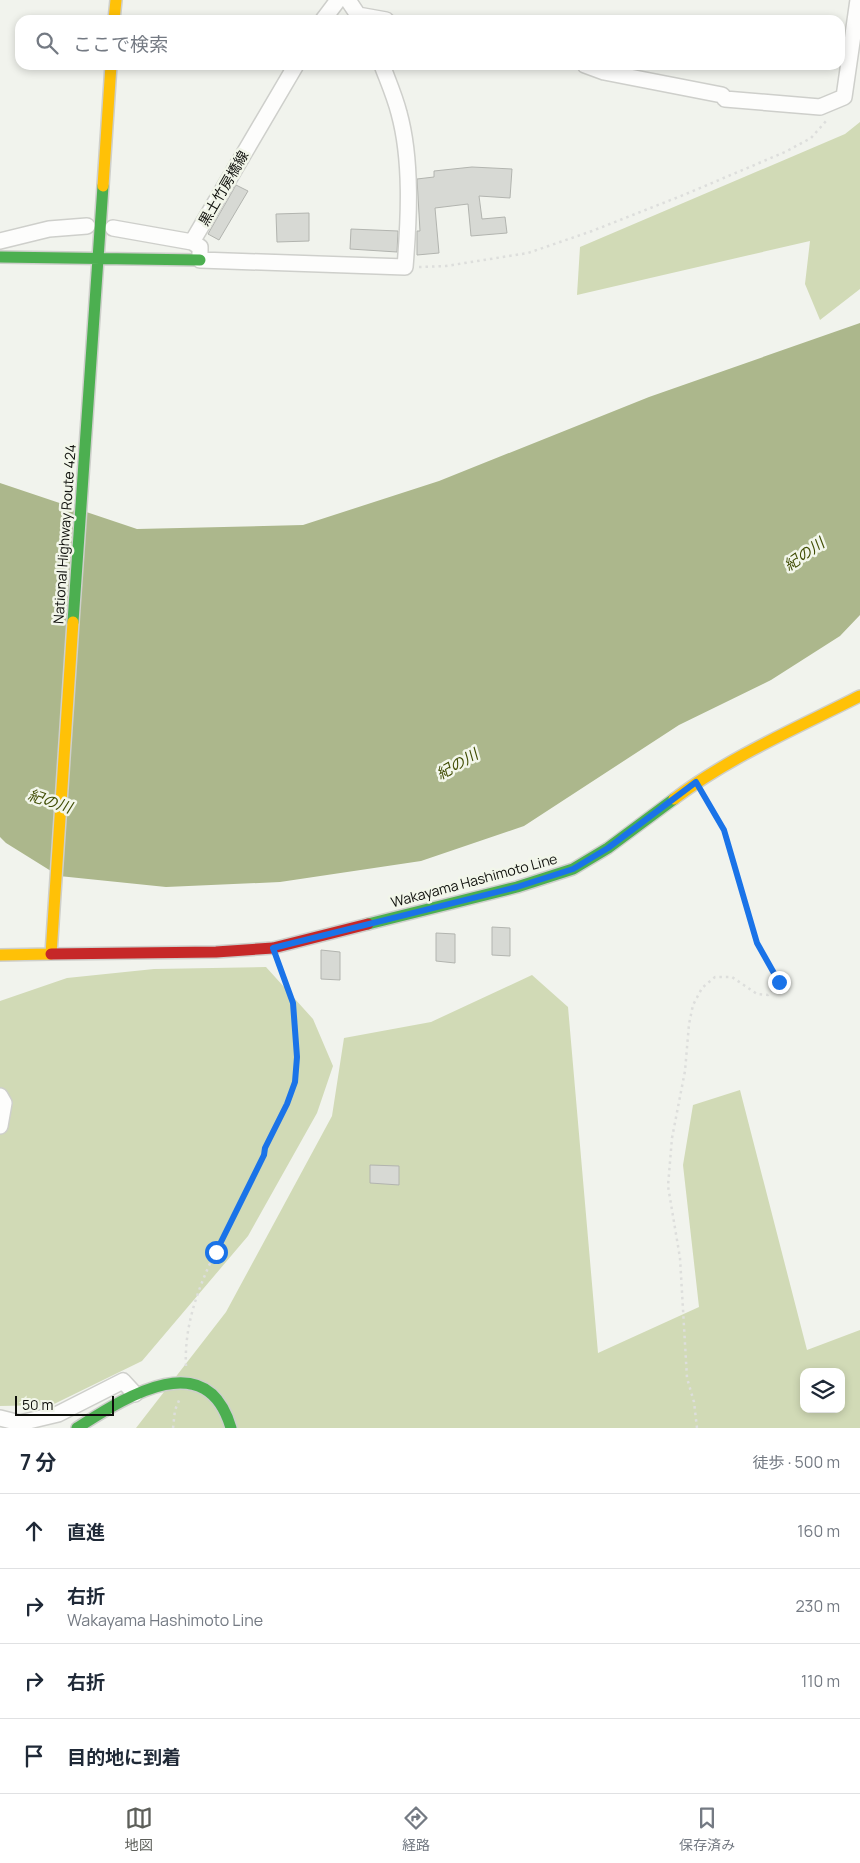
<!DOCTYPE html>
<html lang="ja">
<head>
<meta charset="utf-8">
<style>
  :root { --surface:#fff; --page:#f6f6f7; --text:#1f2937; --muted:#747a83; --line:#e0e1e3; --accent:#5d5f5a }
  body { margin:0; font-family:Manrope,"Noto Sans JP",sans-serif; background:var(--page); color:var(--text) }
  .controls { position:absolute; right:15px; bottom:15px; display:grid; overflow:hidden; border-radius:10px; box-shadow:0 2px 8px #0003 }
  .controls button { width:45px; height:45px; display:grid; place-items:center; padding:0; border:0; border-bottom:1px solid var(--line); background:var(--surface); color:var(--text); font:25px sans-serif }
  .scale { position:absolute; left:15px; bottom:12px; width:99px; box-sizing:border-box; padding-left:5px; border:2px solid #0e0f0b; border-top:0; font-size:14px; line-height:18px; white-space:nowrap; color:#0e0f0b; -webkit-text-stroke:4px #f2f6ea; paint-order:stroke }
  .stop { position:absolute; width:15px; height:15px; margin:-11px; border:4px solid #1a73e8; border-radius:50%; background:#fff }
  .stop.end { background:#1a73e8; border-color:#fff; box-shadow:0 1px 5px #0008 }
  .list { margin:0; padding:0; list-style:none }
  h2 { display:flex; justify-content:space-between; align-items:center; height:65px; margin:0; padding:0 20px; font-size:21px }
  h2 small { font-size:16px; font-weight:400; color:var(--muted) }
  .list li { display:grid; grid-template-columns:32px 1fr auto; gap:15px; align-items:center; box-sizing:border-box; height:75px; padding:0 20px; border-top:1px solid var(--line) }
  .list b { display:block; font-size:19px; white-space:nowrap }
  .list p { margin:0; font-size:16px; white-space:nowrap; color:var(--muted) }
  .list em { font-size:16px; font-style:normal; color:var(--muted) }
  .icon { flex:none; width:28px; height:28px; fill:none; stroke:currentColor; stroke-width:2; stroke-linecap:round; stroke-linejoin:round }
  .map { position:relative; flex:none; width:860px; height:1428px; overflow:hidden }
  .search { position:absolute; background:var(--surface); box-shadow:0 2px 8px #0003; left:15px; right:15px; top:15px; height:55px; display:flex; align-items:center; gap:12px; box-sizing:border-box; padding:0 18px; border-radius:15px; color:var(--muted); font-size:19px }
  .sheet { height:365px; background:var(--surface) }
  nav { display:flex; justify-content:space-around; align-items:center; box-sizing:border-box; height:70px; border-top:1px solid var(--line); background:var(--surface); font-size:14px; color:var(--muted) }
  nav a { display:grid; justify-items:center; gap:2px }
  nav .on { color:var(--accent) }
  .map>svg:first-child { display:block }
  .forest { fill:#d1dab6; fill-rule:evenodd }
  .water { fill:#acb78c }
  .building { fill:#d7d9d4; stroke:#b2b4af }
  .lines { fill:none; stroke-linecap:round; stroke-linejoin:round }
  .street-casing { stroke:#cecfcb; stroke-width:18 }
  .fast-casing { stroke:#cecfcb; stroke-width:14 }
  .slow-casing { stroke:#cecfcb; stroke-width:14 }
  .jam-casing { stroke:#cecfcb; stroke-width:14 }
  .path { stroke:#dddedc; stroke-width:2.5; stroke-dasharray:2.5 4; stroke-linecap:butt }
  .street { stroke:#fdfdfc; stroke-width:15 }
  .fast { stroke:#4caf50; stroke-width:11 }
  .slow { stroke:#ffc107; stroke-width:11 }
  .jam { stroke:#c62828; stroke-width:11 }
  .route { stroke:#1a73e8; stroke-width:6 }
  .labels { text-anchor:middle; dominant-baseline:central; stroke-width:5; stroke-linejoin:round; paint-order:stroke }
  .street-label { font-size:14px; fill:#0e0f0b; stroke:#f2f6ea }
  .water-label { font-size:15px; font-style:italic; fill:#404d04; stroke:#f2f6ea }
</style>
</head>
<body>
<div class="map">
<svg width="860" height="1428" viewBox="0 0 860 1428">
  <rect width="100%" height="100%" fill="#f1f3ed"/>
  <path class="forest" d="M860,122V289L820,320L805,284L810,241L577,295L580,247L845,134Z
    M266,967L313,1019L333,1066L317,1113L248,1236L142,1361L52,1405L0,1406V1001L67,978L154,969Z
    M532,975L568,1007L598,1353L699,1307L683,1165L693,1105L740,1090L807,1350L860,1330V1428H136L226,1312L332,1116L344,1038L431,1022ZM804,1372H841V1409H804Z"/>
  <path class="water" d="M860,323V615L840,636L771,680L679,725L524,826L421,861L280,882L166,887L59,876L6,843L0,837V483L137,529L303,525L439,481L649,397Z"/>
  <path class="building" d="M472,167L512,169L510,198L479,196L482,219L505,217L507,233L471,236L468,204L435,208L439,253L417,255V231H420L417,179L434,177V171Z
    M236,185L248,191L219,240L208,234Z
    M309,213V241L277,242L276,214Z
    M351,229L398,231L397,252L350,249Z
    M492,927L510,928V956L492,955Z
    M436,933L455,934V963L436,961Z
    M321,950L340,952V980L321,979Z
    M370,1165L399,1166V1185L370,1183Z"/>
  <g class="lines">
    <defs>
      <path id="street" d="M348,0L358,15L386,20
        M323,20L338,0
        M585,65L604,72L722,95L725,99L820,107L844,97L858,0
        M113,228L192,242L200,247V260L405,267C409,219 412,160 399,113C395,97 388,81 382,65
        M0,241L49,229L87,226
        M192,242L296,65
        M0,1096L4,1103L0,1126
        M0,1418L20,1423L58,1414L123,1381L135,1394"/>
      <path id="fast" d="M0,257L200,260
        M73,622L103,186
        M368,924L517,887L573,869L608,848L674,799
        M77,1428C123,1399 206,1343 231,1428"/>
      <path id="slow" d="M114,20L116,0
        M103,186L111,65
        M674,799C731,756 797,728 860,696
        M0,955L51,954L73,622"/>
      <path id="jam" d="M51,954L216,952L273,948L368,924"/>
    </defs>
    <use href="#street" class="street-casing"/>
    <use href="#fast" class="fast-casing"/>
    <use href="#slow" class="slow-casing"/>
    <use href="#jam" class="jam-casing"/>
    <path class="path" d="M419,267L446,266L528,253L592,231L686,194L785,152L811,138L827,120
      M186,1366C182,1287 240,1218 265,1147C273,1124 290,1105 295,1081C298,1062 298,1020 293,1001C289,989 284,977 279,966
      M173,1428L175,1410L180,1398
      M697,1428L694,1402L687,1378L680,1258L668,1186L672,1138L685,1071L689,1024L693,1005L702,988L715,977H732L757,994L768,995L779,982L757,943L729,843L724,829L705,798"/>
    <use href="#street" class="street"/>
    <use href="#fast" class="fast"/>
    <use href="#slow" class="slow"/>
    <use href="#jam" class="jam"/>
  </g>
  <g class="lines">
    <path class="route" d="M216,1252L264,1155L265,1148L287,1104L295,1082L297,1057L293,1003L273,948L517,887L573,869L608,848L696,782L724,830L757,943L779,982"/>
  </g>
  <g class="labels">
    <g class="street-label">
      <text transform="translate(223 188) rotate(-60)">黒土竹房橋線</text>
      <text transform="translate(64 534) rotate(-86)">National Highway Route 424</text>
      <text transform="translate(474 880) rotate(-15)">Wakayama Hashimoto Line</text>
    </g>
    <g class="water-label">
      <text transform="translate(804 554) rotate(-35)">紀の川</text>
      <text transform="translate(457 764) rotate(-30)">紀の川</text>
      <text transform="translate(50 801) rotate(18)">紀の川</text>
    </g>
  </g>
</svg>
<div class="controls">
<button><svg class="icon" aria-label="layers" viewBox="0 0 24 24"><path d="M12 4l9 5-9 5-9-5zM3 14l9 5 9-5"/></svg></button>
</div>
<div class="scale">50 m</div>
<div class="stop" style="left:216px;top:1252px"></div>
<div class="stop end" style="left:779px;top:982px"></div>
<div class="search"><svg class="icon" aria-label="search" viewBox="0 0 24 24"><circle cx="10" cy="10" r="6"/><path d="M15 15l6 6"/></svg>ここで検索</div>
</div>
<section class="sheet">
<h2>7 分<small>徒歩 · 500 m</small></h2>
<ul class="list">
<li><svg class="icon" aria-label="ahead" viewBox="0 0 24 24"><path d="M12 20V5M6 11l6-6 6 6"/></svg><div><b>直進</b></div><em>160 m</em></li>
<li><svg class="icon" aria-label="right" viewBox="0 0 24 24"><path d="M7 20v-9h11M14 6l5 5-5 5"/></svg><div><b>右折</b><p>Wakayama Hashimoto Line</p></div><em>230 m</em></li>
<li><svg class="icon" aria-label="right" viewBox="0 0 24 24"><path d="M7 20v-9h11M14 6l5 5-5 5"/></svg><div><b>右折</b></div><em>110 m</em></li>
<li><svg class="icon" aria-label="arrive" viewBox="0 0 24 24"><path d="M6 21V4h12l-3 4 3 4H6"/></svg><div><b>目的地に到着</b></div></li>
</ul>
</section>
<nav>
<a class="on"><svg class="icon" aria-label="map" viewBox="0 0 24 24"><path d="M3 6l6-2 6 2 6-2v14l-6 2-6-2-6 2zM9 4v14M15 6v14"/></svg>地図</a>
<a><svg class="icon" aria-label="directions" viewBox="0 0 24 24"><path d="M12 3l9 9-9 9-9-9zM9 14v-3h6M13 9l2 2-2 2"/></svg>経路</a>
<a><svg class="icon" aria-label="saved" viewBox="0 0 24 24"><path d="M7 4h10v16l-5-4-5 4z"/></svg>保存済み</a>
</nav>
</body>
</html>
